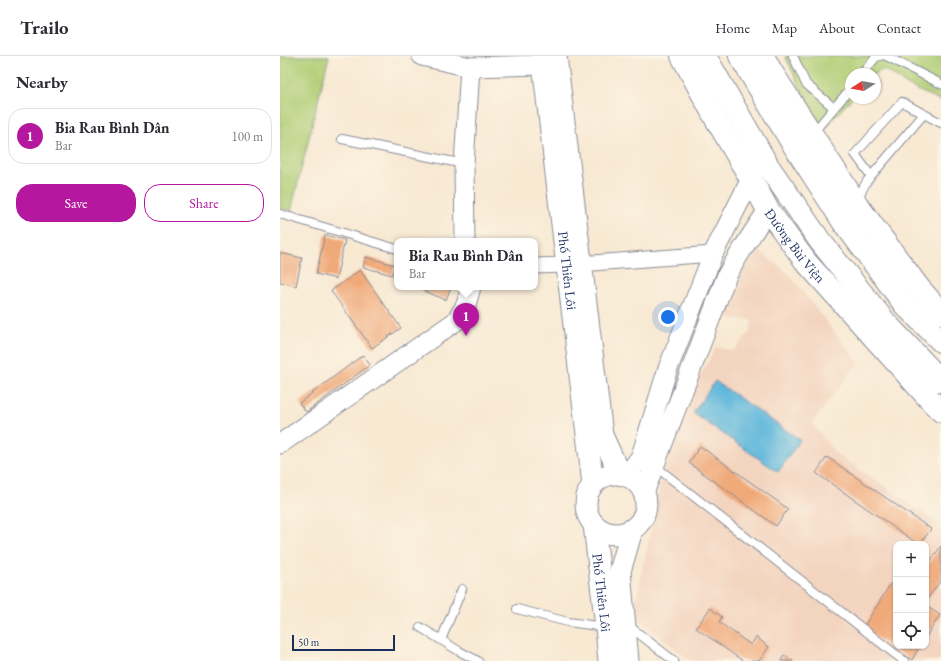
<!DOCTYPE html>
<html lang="en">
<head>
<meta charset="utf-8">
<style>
  :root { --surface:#fff; --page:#f7f7f7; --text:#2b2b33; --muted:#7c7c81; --line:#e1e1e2; --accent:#b5179e }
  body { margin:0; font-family:"EB Garamond",serif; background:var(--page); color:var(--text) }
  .controls { position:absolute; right:12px; bottom:12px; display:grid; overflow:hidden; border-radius:8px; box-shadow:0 1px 3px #0004 }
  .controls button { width:36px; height:36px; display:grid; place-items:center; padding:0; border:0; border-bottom:1px solid var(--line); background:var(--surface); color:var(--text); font:20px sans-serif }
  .compass { position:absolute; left:565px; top:12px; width:36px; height:36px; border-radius:50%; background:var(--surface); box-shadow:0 1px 3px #0004; rotate:259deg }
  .scale { position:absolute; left:12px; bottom:10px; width:103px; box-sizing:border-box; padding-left:4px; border:2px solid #1b2f5e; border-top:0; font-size:11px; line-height:14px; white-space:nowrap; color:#1b2f5e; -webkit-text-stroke:3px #fcf5e5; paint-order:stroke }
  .you { position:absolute; left:388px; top:261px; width:14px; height:14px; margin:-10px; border:3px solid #fff; border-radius:50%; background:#1a73e8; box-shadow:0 0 0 6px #1a73e833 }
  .badge { display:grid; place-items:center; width:26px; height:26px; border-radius:50%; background:var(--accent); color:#fff; font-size:13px; font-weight:700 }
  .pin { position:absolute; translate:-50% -33px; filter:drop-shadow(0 1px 2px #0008) }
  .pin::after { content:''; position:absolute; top:21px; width:14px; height:12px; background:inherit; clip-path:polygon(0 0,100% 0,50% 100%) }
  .popup { position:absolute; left:114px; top:182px; width:144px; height:52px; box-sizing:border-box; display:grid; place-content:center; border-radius:8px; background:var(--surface); filter:drop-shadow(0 1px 3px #0005); font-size:13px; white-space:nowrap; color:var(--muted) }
  .popup b { font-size:15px; color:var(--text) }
  .popup::after { content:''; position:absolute; left:50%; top:100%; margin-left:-8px; border:8px solid transparent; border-top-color:var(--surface) }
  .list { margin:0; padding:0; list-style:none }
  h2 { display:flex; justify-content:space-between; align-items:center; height:52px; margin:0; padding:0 16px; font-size:17px }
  h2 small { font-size:13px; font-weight:400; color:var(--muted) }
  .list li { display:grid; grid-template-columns:26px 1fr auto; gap:12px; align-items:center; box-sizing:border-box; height:56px; margin:0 8px 8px; padding:0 8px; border:1px solid var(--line); border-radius:16px }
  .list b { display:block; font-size:15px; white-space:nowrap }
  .list p { margin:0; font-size:13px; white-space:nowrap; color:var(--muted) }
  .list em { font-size:13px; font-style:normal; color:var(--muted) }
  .actions { display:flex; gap:8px; padding:12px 16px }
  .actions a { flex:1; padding:9px 0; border:1px solid var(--accent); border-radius:16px; text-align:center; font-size:14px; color:var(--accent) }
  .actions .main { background:var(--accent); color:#fff }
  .icon { flex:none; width:22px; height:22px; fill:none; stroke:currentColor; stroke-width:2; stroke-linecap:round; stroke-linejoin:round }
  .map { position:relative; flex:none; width:661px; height:605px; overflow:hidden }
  header { display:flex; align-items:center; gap:24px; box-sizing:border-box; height:56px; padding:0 20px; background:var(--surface); border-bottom:1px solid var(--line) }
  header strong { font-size:19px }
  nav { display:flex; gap:22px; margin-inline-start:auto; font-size:14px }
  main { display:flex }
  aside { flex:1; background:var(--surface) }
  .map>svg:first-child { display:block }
  .built { fill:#f3d4bf; fill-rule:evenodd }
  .green { fill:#afcc73; stroke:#657e68 }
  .water { fill:#5eb7db; stroke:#3c739c }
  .building { fill:#f0a979 }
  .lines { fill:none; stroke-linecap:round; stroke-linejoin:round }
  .service-casing { stroke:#8a8c98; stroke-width:10 }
  .minor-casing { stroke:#8a8c98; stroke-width:17 }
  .tertiary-casing { stroke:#8a8c98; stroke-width:21 }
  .secondary-casing { stroke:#8a8c98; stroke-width:23 }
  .primary-casing { stroke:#8a8c98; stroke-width:24 }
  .service { stroke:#fff; stroke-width:8 }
  .minor { stroke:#fff; stroke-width:15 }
  .tertiary { stroke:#fff; stroke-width:19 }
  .secondary { stroke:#fff; stroke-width:21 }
  .primary { stroke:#fff; stroke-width:22 }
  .labels { text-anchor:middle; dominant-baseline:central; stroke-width:3.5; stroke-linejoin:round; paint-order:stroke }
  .street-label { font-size:14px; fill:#1b2f5e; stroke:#fcf5e5 }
</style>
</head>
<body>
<header>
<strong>Trailo</strong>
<nav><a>Home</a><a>Map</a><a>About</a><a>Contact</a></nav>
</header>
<main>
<aside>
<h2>Nearby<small></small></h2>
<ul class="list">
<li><span class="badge">1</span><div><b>Bia Rau Bình Dân</b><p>Bar</p></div><em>100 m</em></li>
</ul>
<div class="actions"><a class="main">Save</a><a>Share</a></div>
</aside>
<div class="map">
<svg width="661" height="605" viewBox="0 0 661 605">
  <rect width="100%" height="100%" fill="#fcf5e5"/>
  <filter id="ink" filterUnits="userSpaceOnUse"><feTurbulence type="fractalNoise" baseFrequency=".025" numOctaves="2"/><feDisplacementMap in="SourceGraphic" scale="8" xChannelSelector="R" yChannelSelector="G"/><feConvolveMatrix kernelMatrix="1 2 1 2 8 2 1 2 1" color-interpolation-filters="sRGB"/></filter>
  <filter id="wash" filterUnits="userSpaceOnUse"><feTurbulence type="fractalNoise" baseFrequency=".012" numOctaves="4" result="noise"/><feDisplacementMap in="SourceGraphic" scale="16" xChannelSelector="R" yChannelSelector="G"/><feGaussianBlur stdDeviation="0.9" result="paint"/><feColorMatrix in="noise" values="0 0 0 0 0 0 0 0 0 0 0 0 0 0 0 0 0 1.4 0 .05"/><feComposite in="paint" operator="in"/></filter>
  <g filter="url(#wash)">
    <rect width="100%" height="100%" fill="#f8e9d3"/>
    <path class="built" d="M478,194L508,217L555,277L579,306L532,367L555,397L661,469V605H411L353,559L382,420L407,345L436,291L453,295L470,276L472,264L446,262L459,218ZM616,488H646V590H616Z"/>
    <path class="green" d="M0,0H49L11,155L0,152Z
      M505,0H661V45L627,29L609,16L602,14L595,18H571V42H572L543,74L521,33Z"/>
    <path class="water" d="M435,325L520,384L498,416L413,357Z"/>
    <g id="blocks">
      <path class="building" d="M45,179L65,184L56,223L36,218Z
        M0,197L22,202L16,230L0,226Z
        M86,201L115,209L112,219L83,211Z
        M80,214L121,272L92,292L51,235Z
        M145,231H171L166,244L144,235Z
        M83,299L90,309L26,356L19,347Z
        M420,390L508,453L496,470L409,407Z
        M547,401L651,473L640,488H638L536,417Z
        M661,490V524L646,545V511Z
        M611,527L616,530V590H640L632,604L583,572Z
        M646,550L660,559L646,581Z
        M430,552L442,561L439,566L471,589L476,581L489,591L479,605H463L416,572Z
        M504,599L513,605H501Z"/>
    </g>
  </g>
  <g filter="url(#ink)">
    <use href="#blocks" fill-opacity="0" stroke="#8a8c98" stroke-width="1"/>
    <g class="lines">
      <defs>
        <path id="service" d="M513,0L526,28L554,52
          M606,0L661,28
          M582,18L596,1L600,0
          M532,78L571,32
          M62,83L184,108
          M591,120L575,98L622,46L644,58
          M579,145L580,138L587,125L644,58L661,67
          M0,158L117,193
          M375,410L624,605
          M237,553L288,566L325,571
          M349,570L394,605
          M140,571L179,595L198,605
          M161,584L182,533"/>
        <path id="minor" d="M255,210L286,209L433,198"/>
        <path id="tertiary" d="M142,0L190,11L263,9L277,10
          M185,185L184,108L190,11
          M0,388L176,265L186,249L191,231
          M347,420L361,400L387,315L433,198L471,123
          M364,437L447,219C460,196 473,176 488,154"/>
        <g id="secondary">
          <path id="s1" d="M262,0L313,429"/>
          <path d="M276,0L322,379L333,403L342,419"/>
          <circle cx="336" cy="448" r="30"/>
          <path id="s2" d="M314,469L326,571L329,605"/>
          <path d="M348,605L340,515L352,474"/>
        </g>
        <g id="primary">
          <path id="s3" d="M402,0L436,63L471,123L488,154L526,206L652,346L661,355"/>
          <path d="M425,0L488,110L540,185L605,266L661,325"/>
          <path d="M460,0L511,85L564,167L625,249L661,285"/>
          <path d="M483,0L491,15L578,150L639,232L661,257"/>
        </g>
      </defs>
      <use href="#service" class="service-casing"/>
      <use href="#minor" class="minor-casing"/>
      <use href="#tertiary" class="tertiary-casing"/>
      <use href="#secondary" class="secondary-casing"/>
      <use href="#primary" class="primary-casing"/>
      <use href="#service" class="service"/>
      <use href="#minor" class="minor"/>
      <use href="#tertiary" class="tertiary"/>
      <use href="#secondary" class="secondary"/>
      <use href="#primary" class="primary"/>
    </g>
  </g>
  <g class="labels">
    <g class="street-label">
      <text stroke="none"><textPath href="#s3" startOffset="221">Đường Bùi Viện</textPath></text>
      <text stroke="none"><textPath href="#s1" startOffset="216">Phố Thiên Lôi</textPath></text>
      <text stroke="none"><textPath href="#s2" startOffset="68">Phố Thiên Lôi</textPath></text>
    </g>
  </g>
</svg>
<div class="controls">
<button>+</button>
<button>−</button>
<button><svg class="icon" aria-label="locate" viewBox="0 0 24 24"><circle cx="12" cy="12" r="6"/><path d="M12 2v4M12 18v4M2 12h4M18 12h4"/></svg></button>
</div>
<svg class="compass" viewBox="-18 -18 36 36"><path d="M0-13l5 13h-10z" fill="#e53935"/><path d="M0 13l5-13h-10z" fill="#7c7c81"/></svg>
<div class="scale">50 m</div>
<div class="you"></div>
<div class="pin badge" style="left:186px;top:280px">1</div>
<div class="popup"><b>Bia Rau Bình Dân</b>Bar</div>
</div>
</main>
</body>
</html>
